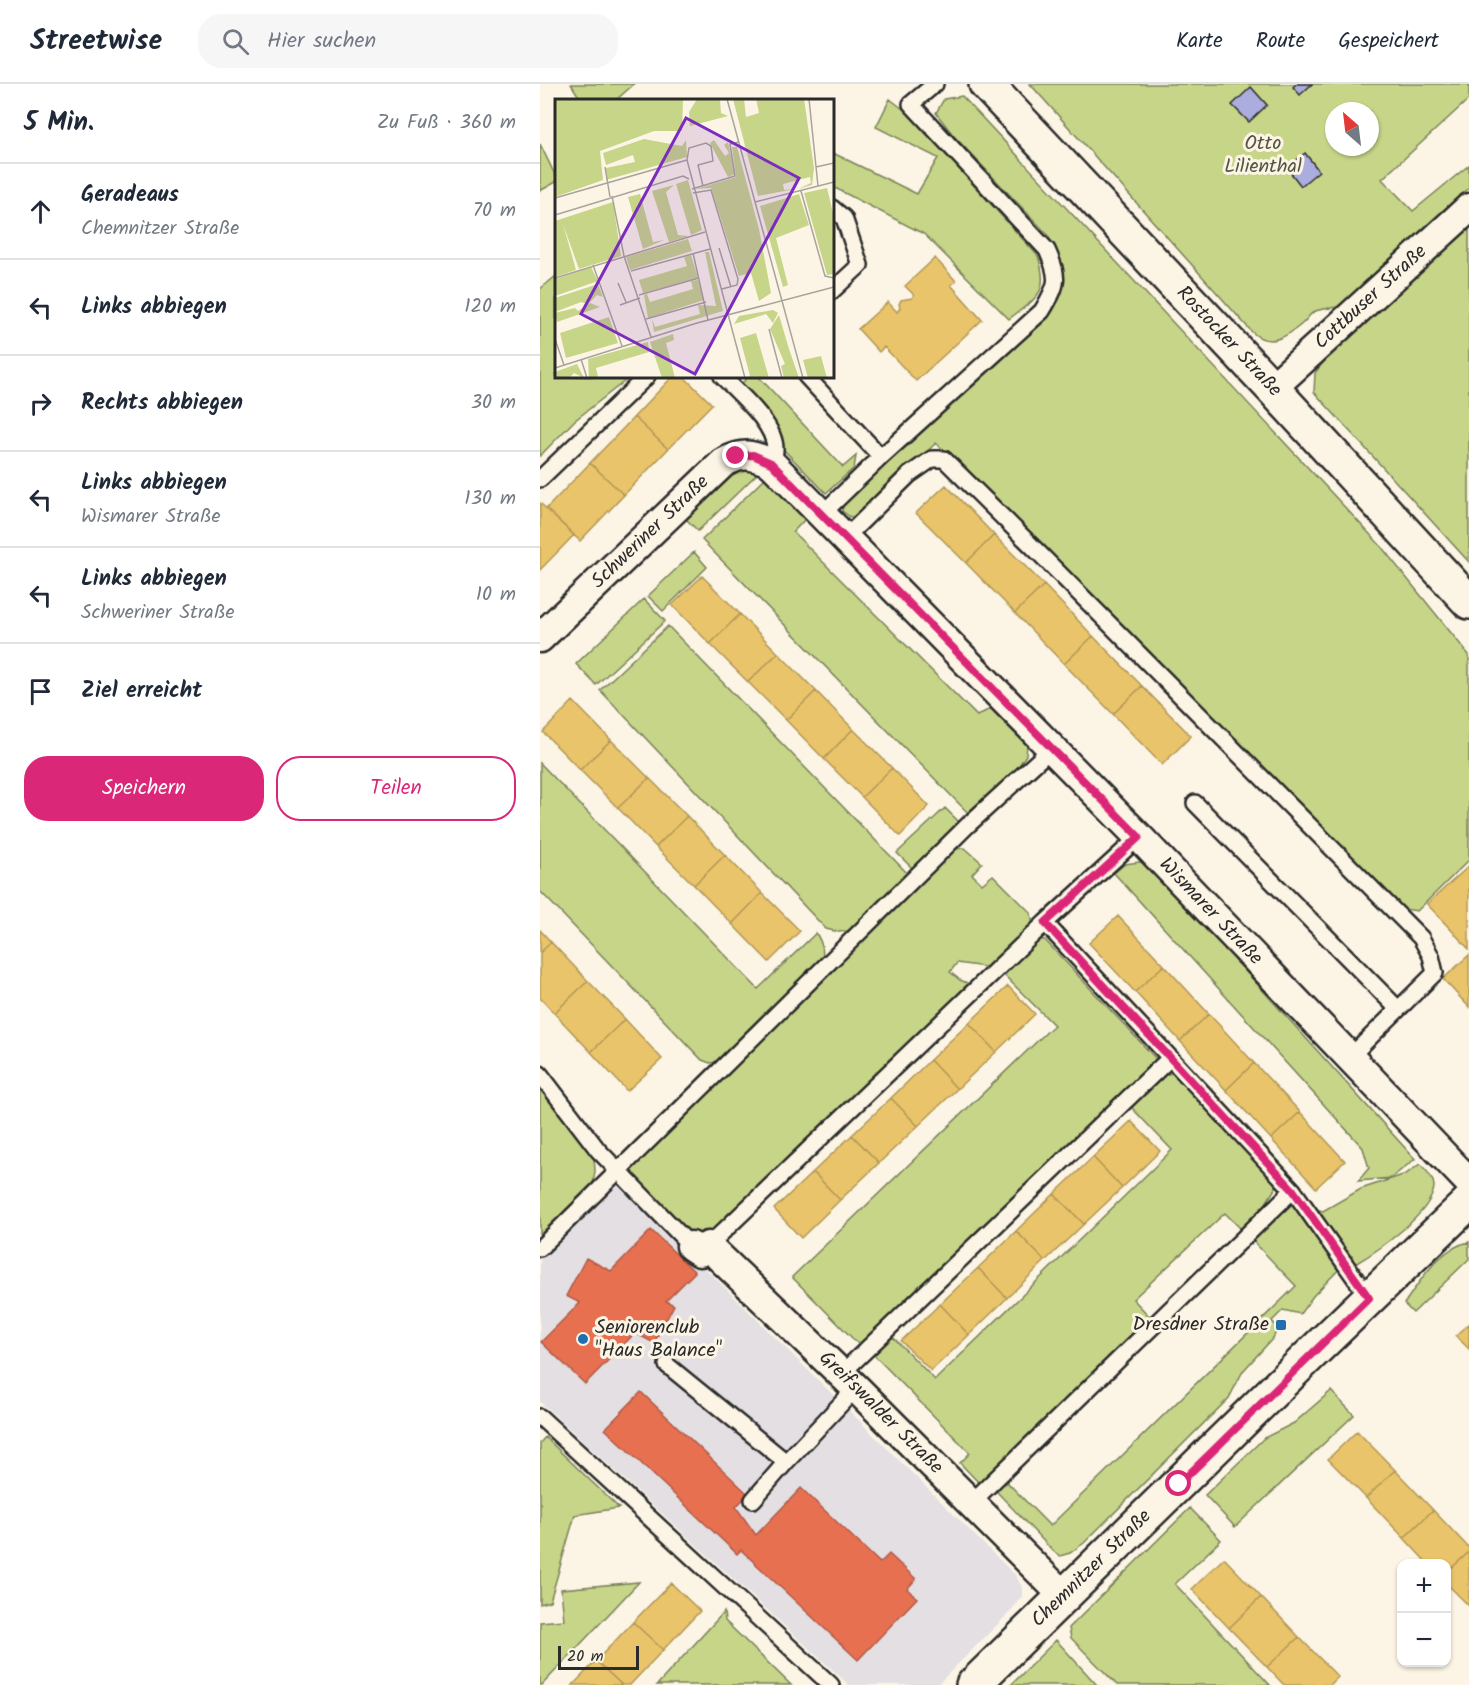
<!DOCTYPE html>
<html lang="de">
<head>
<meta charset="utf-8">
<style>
  :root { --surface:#fff; --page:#f6f6f7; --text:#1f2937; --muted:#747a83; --line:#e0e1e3; --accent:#db2777 }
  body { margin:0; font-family:Kalam,sans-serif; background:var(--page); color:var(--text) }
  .controls { position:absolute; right:18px; bottom:18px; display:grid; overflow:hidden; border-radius:12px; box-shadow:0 2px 4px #0004 }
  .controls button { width:54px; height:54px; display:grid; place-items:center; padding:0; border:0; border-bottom:2px solid var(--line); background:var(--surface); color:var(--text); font:30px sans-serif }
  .compass { position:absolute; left:785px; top:18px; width:54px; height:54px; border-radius:50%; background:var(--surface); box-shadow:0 2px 4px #0004; rotate:332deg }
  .scale { position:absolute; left:18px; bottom:15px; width:81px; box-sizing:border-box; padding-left:6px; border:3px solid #2b2b2b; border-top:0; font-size:16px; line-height:21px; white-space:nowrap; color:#2b2b2b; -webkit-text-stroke:4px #fcf5e5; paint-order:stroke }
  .stop { position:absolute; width:18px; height:18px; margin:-14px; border:4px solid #db2777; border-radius:50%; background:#fff }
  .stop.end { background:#db2777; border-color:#fff; box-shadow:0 2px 6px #0008 }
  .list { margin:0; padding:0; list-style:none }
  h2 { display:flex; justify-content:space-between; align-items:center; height:78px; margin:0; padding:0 24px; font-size:26px }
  h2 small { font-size:20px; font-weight:400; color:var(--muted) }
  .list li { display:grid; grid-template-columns:39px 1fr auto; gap:18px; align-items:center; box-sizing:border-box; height:96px; padding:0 24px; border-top:2px solid var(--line) }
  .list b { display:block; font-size:22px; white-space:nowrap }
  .list p { margin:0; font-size:20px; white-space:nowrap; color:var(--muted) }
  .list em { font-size:20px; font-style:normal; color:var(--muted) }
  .actions { display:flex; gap:12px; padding:18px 24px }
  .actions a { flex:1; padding:14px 0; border:2px solid var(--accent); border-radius:24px; text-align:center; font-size:21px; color:var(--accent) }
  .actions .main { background:var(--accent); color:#fff }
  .icon { flex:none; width:33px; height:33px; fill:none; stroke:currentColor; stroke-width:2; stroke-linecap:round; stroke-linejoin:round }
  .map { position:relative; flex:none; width:929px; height:1601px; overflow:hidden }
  header { display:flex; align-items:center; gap:36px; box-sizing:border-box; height:84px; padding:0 30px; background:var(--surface); border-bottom:2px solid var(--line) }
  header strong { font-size:28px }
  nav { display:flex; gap:33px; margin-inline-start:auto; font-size:21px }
  .search { width:420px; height:54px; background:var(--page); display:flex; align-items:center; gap:15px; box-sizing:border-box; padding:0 21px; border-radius:24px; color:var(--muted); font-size:22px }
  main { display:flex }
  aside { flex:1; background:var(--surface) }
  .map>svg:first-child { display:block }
  .built { fill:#e4dfe3 }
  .green { fill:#c7d588; stroke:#79805a; stroke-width:1.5; fill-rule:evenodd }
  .homes { fill:#e9c46a; stroke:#b09657; stroke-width:1.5 }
  .shops { fill:#e76f51; stroke:#af5b46; stroke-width:1.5 }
  .building { fill:#abadde; stroke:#2b2b2b; stroke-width:1.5 }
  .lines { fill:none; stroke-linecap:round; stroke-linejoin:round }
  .service-casing { stroke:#2b2b2b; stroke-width:20 }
  .minor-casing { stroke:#2b2b2b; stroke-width:33 }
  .tertiary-casing { stroke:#2b2b2b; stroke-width:38 }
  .service { stroke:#fcf5e5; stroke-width:15 }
  .minor { stroke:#fcf5e5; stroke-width:28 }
  .tertiary { stroke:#fcf5e5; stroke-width:33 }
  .route { stroke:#db2777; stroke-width:8 }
  .poi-dot { fill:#1f6fb2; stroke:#fcf5e5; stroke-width:2 }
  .labels { text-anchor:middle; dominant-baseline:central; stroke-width:6; stroke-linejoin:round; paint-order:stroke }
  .park-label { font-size:20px; fill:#525642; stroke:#fcf5e5 }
  .street-label { font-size:20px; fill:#2b2b2b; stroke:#fcf5e5 }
  .poi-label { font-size:20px; fill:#2b2b2b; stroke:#fcf5e5; text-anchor:end }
  .inset-road { fill:none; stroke:#a8a49b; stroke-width:1.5 }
  .view { fill:#7b2cbf; fill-opacity:0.15; stroke:#7b2cbf; stroke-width:3 }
  .inset-edge { fill:none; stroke:#2b2b2b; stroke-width:3 }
</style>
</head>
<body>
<header>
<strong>Streetwise</strong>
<div class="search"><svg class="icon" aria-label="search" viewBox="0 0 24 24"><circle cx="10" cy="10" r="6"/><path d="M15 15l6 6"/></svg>Hier suchen</div>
<nav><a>Karte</a><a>Route</a><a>Gespeichert</a></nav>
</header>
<main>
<aside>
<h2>5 Min.<small>Zu Fuß · 360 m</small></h2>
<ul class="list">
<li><svg class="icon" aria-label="ahead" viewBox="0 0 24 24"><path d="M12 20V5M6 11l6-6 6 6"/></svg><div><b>Geradeaus</b><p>Chemnitzer Straße</p></div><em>70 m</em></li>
<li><svg class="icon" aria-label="left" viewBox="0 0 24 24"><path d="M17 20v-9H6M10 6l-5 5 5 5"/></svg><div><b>Links abbiegen</b></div><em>120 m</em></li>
<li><svg class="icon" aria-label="right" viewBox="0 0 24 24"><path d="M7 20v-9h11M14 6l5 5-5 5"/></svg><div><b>Rechts abbiegen</b></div><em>30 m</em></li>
<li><svg class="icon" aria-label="left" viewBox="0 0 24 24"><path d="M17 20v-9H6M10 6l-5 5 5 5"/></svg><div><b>Links abbiegen</b><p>Wismarer Straße</p></div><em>130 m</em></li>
<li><svg class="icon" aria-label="left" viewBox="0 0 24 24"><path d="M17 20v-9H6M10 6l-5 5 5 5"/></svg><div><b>Links abbiegen</b><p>Schweriner Straße</p></div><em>10 m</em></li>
<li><svg class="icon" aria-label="arrive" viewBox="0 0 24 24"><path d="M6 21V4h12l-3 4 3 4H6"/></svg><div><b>Ziel erreicht</b></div></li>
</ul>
<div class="actions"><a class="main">Speichern</a><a>Teilen</a></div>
</aside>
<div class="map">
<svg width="929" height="1601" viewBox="0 0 929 1601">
  <rect width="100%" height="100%" fill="#fcf5e5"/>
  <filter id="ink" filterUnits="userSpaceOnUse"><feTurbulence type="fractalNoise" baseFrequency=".0167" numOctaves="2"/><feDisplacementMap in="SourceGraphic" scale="12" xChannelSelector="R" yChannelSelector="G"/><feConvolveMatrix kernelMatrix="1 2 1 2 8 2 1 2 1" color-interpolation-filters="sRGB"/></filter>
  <g filter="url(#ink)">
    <path class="built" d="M77,1097L476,1492L482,1503V1512L470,1528L397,1601H309L0,1318V1173Z"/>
    <path class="green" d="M31,0H94L76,16H41Z
      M490,0H929V15L842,95L873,127L929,81V104L800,222C792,225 778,224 772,229C769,232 766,236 763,239C747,253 729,264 712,248ZM794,27H830V63H794Z
      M422,12L840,461L929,571V776L877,827L858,824L396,359L318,432L310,433L302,427L304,418L381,344L503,236L522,207L517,170L507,150L414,52L396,29L404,15Z
      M350,15L367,28L498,172C510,210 497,213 469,235L384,150L293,103V69L377,110L398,74L336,43Z
      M0,60L16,93V98L0,107Z
      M929,145V478L774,308L775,289L796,262Z
      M16,192V292L90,293L34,337L0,372V205Z
      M208,293H219L303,383L316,372L314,384L286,409L244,366L237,346L215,316L201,300Z
      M194,385L221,386L158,447L142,431Z
      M227,392L267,433L253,448L437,632L453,623L487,661L486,671L478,683L430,731L162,456Z
      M154,468L167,483L123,527L108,512Z
      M104,515L125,537L56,601L36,580Z
      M128,542L368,790L313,846L299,848L286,845L60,606Z
      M0,679L218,905L276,849C282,859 284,866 282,877L178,978L170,979L162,976L0,807Z
      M405,724L420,739L373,785L357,769Z
      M425,764L442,779L432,790L442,800L453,791L491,829L493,842L452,884L417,879L410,888L420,896L432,901L163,1161L87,1088L413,765Z
      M606,777L875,1075L851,1094L818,1097L829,1084L823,1064L574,789L585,780Z
      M500,856H505L619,978L320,1262L252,1193L514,941L462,889Z
      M633,989L738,1100L716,1135L704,1148L685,1129L593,1215L611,1234L439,1399L420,1379L430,1369L334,1271L353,1253L395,1296L632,1066L591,1023L627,990Z
      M0,1002L44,1056L54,1073L55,1087L53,1100L0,1153Z
      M880,1080C886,1086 894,1094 894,1103C892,1129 836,1168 815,1180L812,1172L773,1212L760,1230L743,1226L732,1237L738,1244L733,1254L703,1287L689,1314L544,1459L530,1469L520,1472L513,1467L457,1408L465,1396L510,1442L756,1202L712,1156L753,1119L783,1127L821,1105L866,1090Z
      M929,1158V1175L873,1229L864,1220C880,1197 899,1164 929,1158Z
      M791,1307L814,1331L695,1443L665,1411L724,1354L754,1339Z
      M5,1353L79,1424L35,1431L10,1517L0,1520V1359Z
      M650,1424L681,1456L635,1500L730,1601H577L531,1554L529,1544Z
      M99,1498L2,1601H0V1538L24,1536L21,1505Z
      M184,1528L185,1537L251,1601H117Z
      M516,1556L557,1601H471Z"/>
    <path class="homes" d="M395,174L416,197L411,201L442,236L376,297L344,263L339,268L318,245L348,218L357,228L360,224L359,220L361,216L372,214L374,211L365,202Z
      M133,292H143L172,320L128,365L94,333Z
      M94,333L128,365L84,411L50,379Z
      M50,379L84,411L40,457L6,425Z
      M406,401L454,451L426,479L376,429Z
      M0,419L34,451L0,486Z
      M454,451L504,501L475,529L426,479Z
      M162,492L200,530L170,560L132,521Z
      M504,501L553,552L524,580L475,529Z
      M200,530L238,569L208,598L170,560Z
      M553,552L602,602L573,630L524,580Z
      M238,569L276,607L246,636L208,598Z
      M602,602L651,652L622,681L573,630Z
      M276,607L313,645L284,675L246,636Z
      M33,617L71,656L40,686L3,648Z
      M313,645L352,684L322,713L284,675Z
      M71,656L109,694L78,724L40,686Z
      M352,684L389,722L360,752L322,713Z
      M109,694L147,732L116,763L78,724Z
      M147,732L185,771L154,801L116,763Z
      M185,771L222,809L192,840L154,801Z
      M929,782V865L887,820Z
      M222,809L260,847L229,878L192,840Z
      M578,832L624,881L595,908L549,859Z
      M0,846L11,858L0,869Z
      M11,858L48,897L14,929L0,914V869Z
      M929,871V923L903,895Z
      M624,881L669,930L640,957L595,908Z
      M48,897L85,935L51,968L14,929Z
      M468,902L495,930L456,968L429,939Z
      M669,930L714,979L686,1006L640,957Z
      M85,935L122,975L87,1007L51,968Z
      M429,939L456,968L417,1005L390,976Z
      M390,976L417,1005L378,1042L351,1014Z
      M714,979L760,1028L731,1055L686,1006Z
      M351,1014L378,1042L339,1079L312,1051Z
      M760,1028L805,1077L776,1104L731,1055Z
      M591,1037L620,1067L582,1104L553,1073Z
      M312,1051L339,1079L300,1116L273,1088Z
      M553,1073L582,1104L544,1140L514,1110Z
      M273,1088L300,1116L261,1154L234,1125Z
      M514,1110L544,1140L505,1177L476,1147Z
      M476,1147L505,1177L467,1214L438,1184Z
      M438,1184L467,1214L429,1251L400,1220Z
      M400,1220L429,1251L391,1287L361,1257Z
      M929,1240V1265L916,1252Z
      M817,1347L855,1386L826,1414L788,1375Z
      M855,1386L893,1426L864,1454L826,1414Z
      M893,1426L929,1464V1468L906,1489V1480H888L864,1454Z
      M929,1468V1522L906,1499V1489Z
      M684,1474L721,1513L689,1544L652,1505Z
      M131,1499L160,1527L123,1566L93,1538Z
      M721,1513L759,1553L727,1583L689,1544Z
      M93,1538L123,1566L90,1601H82L56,1577Z
      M759,1553L798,1593L790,1601H744L727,1583Z
      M56,1577L82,1601H33Z"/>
    <path class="shops" d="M111,1146L155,1188L126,1217L134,1221L114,1259L95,1249L45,1300L1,1258L40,1219L26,1212L46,1174L71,1187Z
      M101,1308L208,1410L196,1423L216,1451L261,1404L340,1479L349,1470L376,1495L367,1505L377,1514L318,1576L201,1466L197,1470L65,1345Z"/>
    <path class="building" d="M756,0H772L760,11L753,3Z
      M711,3L727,21L709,38L692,21Z
      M765,69L779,87L761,102L747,84Z"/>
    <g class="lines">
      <defs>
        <path id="service" d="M292,124L304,134L320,181L292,207
          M182,292C199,310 236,340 235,366C235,370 233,375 231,379
          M266,292L341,373
          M0,395L107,292
          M281,431L341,373L502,227C518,200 520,195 507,166L371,20L395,0
          M305,454L369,391L392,375H404L500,470L881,854L891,872L895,889L810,973
          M655,719L858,925
          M505,839L753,1106L829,1214
          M0,990L58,1066L151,1162
          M168,1162L505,839L599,753
          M0,1164L429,740L512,664
          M127,1281L246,1378
          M301,1290L629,975
          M0,1333L291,1601
          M213,1416L246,1378L316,1304
          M432,1418L753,1106"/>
        <g id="minor">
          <path id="s1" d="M732,304L929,124"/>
          <path id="s2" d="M0,554L183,379C203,368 211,370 231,379L599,753L929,1098"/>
          <path id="s3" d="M151,1162L160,1168L168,1162L316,1304L524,1512"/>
        </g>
        <g id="tertiary">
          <path id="s4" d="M446,0L732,304L929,518"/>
          <path id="s5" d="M433,1601L768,1273L929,1118"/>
        </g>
      </defs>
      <use href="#service" class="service-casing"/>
      <use href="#minor" class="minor-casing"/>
      <use href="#tertiary" class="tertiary-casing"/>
      <use href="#service" class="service"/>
      <use href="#minor" class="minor"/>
      <use href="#tertiary" class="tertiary"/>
    </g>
  </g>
  <g class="lines" filter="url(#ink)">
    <path class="route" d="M196,372L213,371L231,379L599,753L505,839L753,1106L829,1214L639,1400"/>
  </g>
  <g class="poi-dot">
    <rect x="735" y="1235" width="12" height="12" rx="3"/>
    <circle cx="43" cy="1255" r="6"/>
  </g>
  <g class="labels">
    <g class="park-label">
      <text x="723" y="60">Otto<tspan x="723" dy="23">Lilienthal</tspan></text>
    </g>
    <g class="street-label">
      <text stroke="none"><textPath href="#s1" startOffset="134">Cottbuser Straße</textPath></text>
      <text stroke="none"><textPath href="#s4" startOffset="354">Rostocker Straße</textPath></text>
      <text stroke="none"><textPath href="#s2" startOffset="153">Schweriner Straße</textPath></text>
      <text stroke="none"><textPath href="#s2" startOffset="932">Wismarer Straße</textPath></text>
      <text stroke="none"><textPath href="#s3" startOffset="261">Greifswalder Straße</textPath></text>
      <text stroke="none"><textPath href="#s5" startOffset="166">Chemnitzer Straße</textPath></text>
    </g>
    <g class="poi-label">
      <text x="729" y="1241">Dresdner Straße</text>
      <text x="55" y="1244" text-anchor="start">Seniorenclub<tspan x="55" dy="23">"Haus Balance"</tspan></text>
    </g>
  </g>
  <g transform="translate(15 15)">
    <rect width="279" height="279" fill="#fcf5e5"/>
    <path d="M0,0H128L127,32H99L45,52L48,81L0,98ZM142,0H165L166,14L173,17L135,27L134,13ZM178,0H189L191,18L204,14L201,0H249L259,69L257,86L243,90L256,84L255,78L228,85L229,91L240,90L203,97ZM89,40L127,47L131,41L132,58L51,81V69L80,63L78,56L51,66L48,54ZM159,41L170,57L174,54L169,46L173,43L180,75L173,78L155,44ZM177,48H182L204,130L216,194L204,202L196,174L184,177L156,89L141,90L181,78ZM133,81L147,131L136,136L121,85ZM119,86L111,93L123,136L134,137L114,143L97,92ZM272,89L279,118V175L272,176L249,94ZM85,95L98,143L109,141L88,150L73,98ZM244,95L254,126L221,139L233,186L228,188L205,107ZM58,103L66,157L24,170L8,125L21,171L0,178V122ZM133,140L137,152L75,171L71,158ZM150,153H154L168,212L99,233L97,220L100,228L145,215L143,206L161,207ZM136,156L143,179L88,194L84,181L132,167L129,158ZM36,168L43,182L0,197V180ZM143,181L149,201L93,219L89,196L92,195L95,203L138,190L136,182ZM43,185L48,198L42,196L33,205L26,203L0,213V199ZM35,204L45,208L2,223L0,214L20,209L23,212ZM218,211L223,214L218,224L211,215L179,225L184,217ZM224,216L234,250L244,279H229L226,267L230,265L215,230ZM54,218L63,244L11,259L5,234ZM201,234L214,279H192L195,277L185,239ZM118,235L119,241L111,244L120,279H107L95,243ZM93,243L94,253L41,269L43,278L34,279L33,260ZM266,257L272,279H253L248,261ZM22,265L29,279L19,274L14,279H0V273Z" fill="#c7d588"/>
    <path class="inset-road" d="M172,0L248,279M254,0L263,87M132,61L134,49L151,44L156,47L158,62L143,66L148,87M50,68L55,98M261,68L279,64M137,90L180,77L175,45L184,43M246,92L270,177L279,179M138,94L156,91L183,180L182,186L167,190M57,97L69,157L96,238M0,99L132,61L190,279M200,103L279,83M0,116L128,77L134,80M164,149L176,188M138,154L153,221M38,166L67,247M76,172L155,150M0,179L150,133M63,184L71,203M84,196L144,179M65,206L85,199M91,220L151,203M214,230L227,279M0,240L9,266M26,260L32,279M0,269L142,224L279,188"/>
    <path class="view" d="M131,19L244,79L140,275L26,215Z"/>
    <rect width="279" height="279" class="inset-edge"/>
  </g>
</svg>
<div class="controls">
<button>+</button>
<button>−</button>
</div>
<svg class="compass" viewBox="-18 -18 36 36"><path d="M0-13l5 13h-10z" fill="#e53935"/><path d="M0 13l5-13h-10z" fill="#747a83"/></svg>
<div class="scale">20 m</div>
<div class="stop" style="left:639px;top:1400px"></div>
<div class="stop end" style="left:196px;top:372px"></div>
</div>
</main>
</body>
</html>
